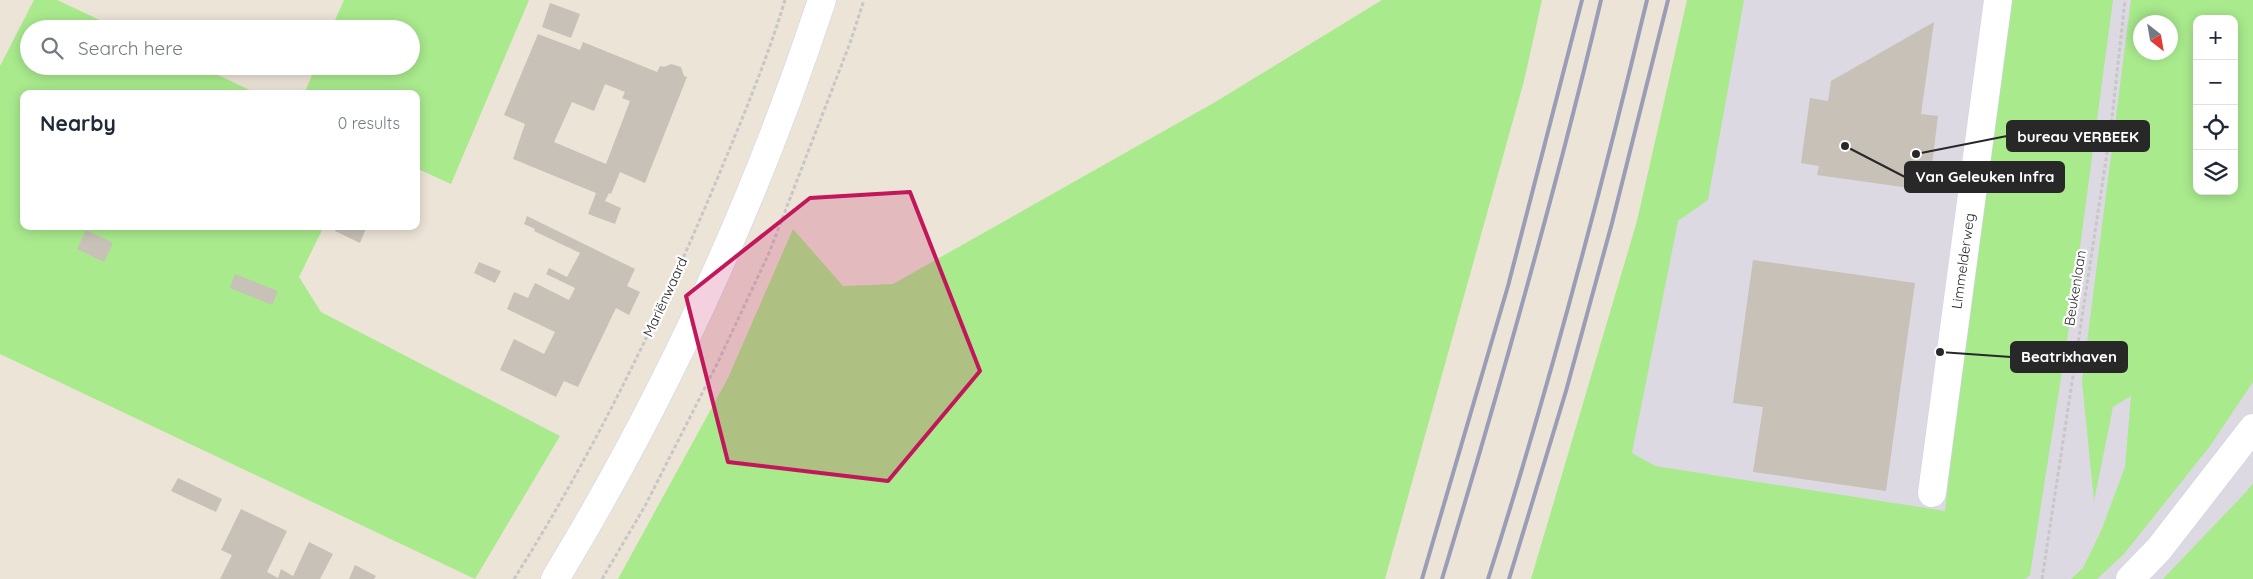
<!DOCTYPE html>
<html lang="en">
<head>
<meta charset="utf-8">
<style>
  :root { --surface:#fff; --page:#f2f2f3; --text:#1f2937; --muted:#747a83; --line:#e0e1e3 }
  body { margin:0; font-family:Quicksand,sans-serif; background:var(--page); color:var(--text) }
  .controls { position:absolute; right:15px; top:15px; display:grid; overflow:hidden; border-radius:10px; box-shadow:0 2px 12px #0003 }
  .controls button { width:45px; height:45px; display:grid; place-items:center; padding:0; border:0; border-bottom:1px solid var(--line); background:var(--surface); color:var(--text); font:25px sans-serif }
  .compass { position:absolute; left:2133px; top:15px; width:45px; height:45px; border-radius:50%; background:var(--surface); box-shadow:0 2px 12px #0003; rotate:149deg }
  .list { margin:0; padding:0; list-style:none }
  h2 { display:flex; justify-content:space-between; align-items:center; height:65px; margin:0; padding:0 20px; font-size:21px }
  h2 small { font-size:16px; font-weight:400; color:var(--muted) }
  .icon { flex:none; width:28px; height:28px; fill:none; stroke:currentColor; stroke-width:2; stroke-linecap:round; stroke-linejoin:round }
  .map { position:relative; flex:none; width:2253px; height:579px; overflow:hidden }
  .search { position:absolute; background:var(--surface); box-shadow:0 2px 12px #0003; left:20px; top:20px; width:400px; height:55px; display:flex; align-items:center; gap:12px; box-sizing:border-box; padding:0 18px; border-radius:28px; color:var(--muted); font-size:19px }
  .panel { position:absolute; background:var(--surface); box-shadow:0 2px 12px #0003; left:20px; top:90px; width:400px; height:140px; border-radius:10px }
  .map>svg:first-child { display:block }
  .industrial { fill:#dcd9e3; fill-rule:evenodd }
  .green { fill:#a9ea8d; fill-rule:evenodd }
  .building { fill:#c7c1b7; fill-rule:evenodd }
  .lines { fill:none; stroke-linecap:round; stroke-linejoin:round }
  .minor-casing { stroke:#cdd0e3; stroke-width:29 }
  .path { stroke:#c7c7c7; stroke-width:3; stroke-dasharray:4 2.5; stroke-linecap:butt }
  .minor { stroke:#fff; stroke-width:28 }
  .rail { stroke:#9a9db5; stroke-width:4 }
  .marked { fill:#c2185b; fill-opacity:0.2; stroke:#c2185b; stroke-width:4; stroke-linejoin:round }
  .labels { text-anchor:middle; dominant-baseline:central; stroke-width:4.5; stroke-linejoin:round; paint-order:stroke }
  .street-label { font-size:14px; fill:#282828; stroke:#fff }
  .leader { fill:none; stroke:#282828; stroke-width:2 }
  .callout-dot { fill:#282828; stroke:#fff; stroke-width:2 }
  .callout { fill:#282828; stroke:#282828; stroke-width:2 }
  .callout-label { font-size:15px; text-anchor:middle; font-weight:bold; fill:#fff }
</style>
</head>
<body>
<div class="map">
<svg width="2253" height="579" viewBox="0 0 2253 579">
  <rect width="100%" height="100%" fill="#ece4d7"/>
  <path class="industrial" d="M1700,0H2253V579H1571ZM2197,19H2234V191H2197ZM2140,22H2170V52H2140Z"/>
  <path class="green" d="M34,0H57L119,29H29V66H199L258,94H24V226H324L299,277L321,312L560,436L475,579L0,354V66Z
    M344,0H529L451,184L416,168V94H304L316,66H411V29H331Z
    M1382,0H1542L1524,81L1385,579H618L728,378L793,229L843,286L893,284L1217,101Z
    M1687,0H1744L1708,200L1678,221L1632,453L1655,466L1945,511L2006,0H2113L2071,314L2030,575L2025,579H1531L1637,221Z
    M2131,0H2253V382L2210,446L2124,554L2097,579H2071L2083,568L2101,531L2125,467L2131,396L2113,407L2094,501L2082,381ZM2197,19H2234V191H2197ZM2140,22H2170V52H2140Z
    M2253,483V579H2163L2246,492Z"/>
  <path class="building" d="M550,3L580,14L571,38L542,27Z
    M1934,22L1921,114L1938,116L1930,181L1912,179L1910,188L1817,175L1819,166L1801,163L1810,98L1828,101L1831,81Z
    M538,34L580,50L583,42L657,72L660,66L664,67L671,64L681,67L684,76L687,77L645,183L620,172L611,194L609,193L605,201L621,208L615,224L588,214L596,193L513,159L525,124L504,115ZM605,84L625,92L622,98L630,101L606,164L554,142L572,102L594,111Z
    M527,216L635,269L627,286L640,292L629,315L616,308L578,387L564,381L556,397L500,370L514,339L544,354L555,332L507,309L514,292L528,298L535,283L569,300L575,288L546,274L549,268L567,277L580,253L534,231L535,229L524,224Z
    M337,226H367L360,243L335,231Z
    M86,230L113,243L104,262L77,249Z
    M1753,260L1915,283L1886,491L1753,472L1763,407L1733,403Z
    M479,262L501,271L495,283L474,273Z
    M235,274L278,291L272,305L230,288Z
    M178,478L222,499L216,512L171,491Z
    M241,509L287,531L267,572L278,578L281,569L293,576L309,542L333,554L320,579H220L232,555L221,550Z
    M355,565L376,576L374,579H349Z"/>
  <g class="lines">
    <defs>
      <path id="minor" d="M1932,493L1998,0
        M555,579C666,396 755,203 822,0
        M2130,579L2159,549L2253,428"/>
    </defs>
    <use href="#minor" class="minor-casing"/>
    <path class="path" d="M514,579C593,454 658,320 715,184C740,124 766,63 785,0
      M602,579L645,506L718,362L769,253L850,43L864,0
      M2042,579L2111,127L2125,0"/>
    <use href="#minor" class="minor"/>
    <path class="rail" d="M1422,579L1508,286L1582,0
      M1442,579C1500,387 1555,195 1601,0
      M1488,579C1549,388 1600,195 1647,0
      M1509,579L1566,391L1612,223L1668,0"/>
  </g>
  <path class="marked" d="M910,192L980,371L888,481L728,462L686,296L810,198Z"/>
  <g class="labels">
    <g class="street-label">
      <text transform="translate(1963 261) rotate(-82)">Limmelderweg</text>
      <text transform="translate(2075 288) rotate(-81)">Beukenlaan</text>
      <text transform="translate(665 297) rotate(-65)">Mariënwaard</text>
    </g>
  </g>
  <path class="leader" d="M1916 154L2007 136M1845 146L1905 177M1940 352L2011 357"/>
  <g class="callout-dot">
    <circle cx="1916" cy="154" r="5"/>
    <circle cx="1845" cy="146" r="5"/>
    <circle cx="1940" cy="352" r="5"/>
  </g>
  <g class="callout">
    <rect x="2007" y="121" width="142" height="30" rx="5"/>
    <rect x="1905" y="162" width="159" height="30" rx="5"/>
    <rect x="2011" y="342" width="116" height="30" rx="5"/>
  </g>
  <g class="callout-label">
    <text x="2078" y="142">bureau VERBEEK</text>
    <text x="1985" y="182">Van Geleuken Infra</text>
    <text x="2069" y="362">Beatrixhaven</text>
  </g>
</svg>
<div class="controls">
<button>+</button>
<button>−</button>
<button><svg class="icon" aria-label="locate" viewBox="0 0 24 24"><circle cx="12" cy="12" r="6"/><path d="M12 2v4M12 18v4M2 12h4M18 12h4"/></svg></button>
<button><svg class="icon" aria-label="layers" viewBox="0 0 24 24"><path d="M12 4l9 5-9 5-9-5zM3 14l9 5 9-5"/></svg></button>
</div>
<svg class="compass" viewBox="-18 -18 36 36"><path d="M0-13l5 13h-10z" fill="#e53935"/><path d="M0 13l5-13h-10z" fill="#747a83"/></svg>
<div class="search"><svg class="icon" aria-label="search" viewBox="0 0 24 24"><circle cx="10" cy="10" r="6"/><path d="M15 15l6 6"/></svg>Search here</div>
<section class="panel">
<h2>Nearby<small>0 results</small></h2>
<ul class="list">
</ul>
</section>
</div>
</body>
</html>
